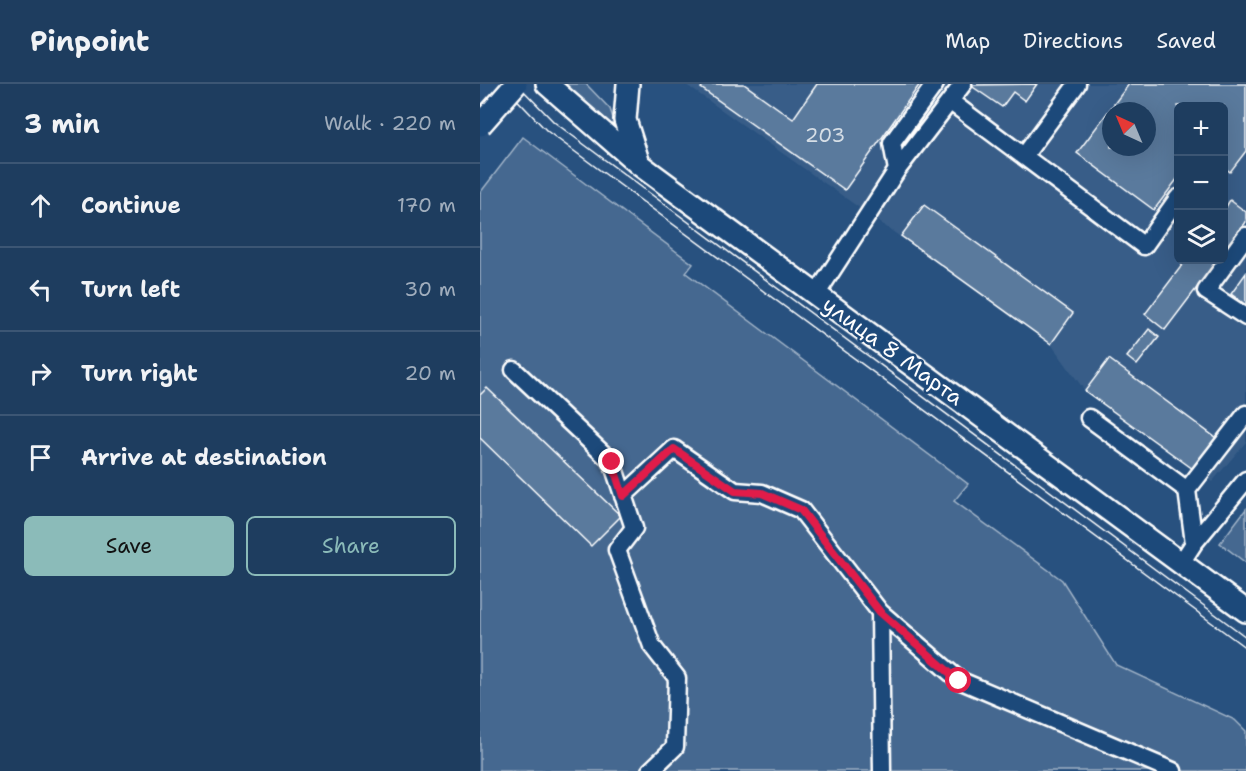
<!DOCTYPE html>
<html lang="en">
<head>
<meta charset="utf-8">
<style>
  :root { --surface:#1e3d5f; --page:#264465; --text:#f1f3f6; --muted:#a1aebd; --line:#3c5674; --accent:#8bbbb9 }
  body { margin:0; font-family:"Shantell Sans",sans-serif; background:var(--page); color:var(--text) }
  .controls { position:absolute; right:18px; top:18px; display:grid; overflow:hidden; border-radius:9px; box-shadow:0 6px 24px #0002 }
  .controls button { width:54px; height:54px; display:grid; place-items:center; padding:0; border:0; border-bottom:2px solid var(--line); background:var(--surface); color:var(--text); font:30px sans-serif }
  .compass { position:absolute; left:622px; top:18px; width:54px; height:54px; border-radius:50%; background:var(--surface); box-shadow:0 6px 24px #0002; rotate:316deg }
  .stop { position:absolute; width:18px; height:18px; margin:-14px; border:4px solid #e11d48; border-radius:50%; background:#fff }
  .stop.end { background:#e11d48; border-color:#fff; box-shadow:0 2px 6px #0008 }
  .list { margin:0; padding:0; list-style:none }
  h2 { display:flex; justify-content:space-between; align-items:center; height:78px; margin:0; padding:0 24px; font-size:26px }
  h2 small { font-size:20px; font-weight:400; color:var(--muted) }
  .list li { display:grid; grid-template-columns:39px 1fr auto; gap:18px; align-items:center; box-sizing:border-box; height:84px; padding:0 24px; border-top:2px solid var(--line) }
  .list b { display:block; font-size:22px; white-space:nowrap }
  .list em { font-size:20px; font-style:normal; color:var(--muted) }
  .actions { display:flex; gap:12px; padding:18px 24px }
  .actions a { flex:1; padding:14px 0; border:2px solid var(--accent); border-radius:9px; text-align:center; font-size:21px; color:var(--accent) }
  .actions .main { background:var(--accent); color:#111 }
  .icon { flex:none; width:33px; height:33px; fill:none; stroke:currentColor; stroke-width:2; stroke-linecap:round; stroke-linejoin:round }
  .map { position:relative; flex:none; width:766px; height:687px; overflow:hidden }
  header { display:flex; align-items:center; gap:36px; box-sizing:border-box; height:84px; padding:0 30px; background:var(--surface); border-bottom:2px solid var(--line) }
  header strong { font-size:28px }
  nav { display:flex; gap:33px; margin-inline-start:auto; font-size:21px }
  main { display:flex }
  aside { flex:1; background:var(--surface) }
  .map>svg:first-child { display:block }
  .built { fill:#375d88; fill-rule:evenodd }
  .green { fill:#446890; stroke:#a2b4c8; stroke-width:1.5 }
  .building { fill:#5a7a9d; stroke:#fff; stroke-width:1.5; fill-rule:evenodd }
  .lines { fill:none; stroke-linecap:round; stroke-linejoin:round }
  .minor-casing { stroke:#fff; stroke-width:21 }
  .major-casing { stroke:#fff; stroke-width:26 }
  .minor { stroke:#1f4a7a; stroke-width:16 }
  .major { stroke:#1f4a7a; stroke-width:21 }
  .tram { stroke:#fff; stroke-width:1.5 }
  .major-bridge-casing { stroke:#fff; stroke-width:26; stroke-linecap:butt }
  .major-bridge { stroke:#1f4a7a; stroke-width:21 }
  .route { stroke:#e11d48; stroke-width:8 }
  .labels { text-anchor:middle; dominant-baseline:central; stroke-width:5; stroke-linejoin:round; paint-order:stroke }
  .number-label { font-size:20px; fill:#d6dee6 }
  .street-label { font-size:22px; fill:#fff; stroke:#1f4a7a }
</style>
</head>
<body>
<header>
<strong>Pinpoint</strong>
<nav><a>Map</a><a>Directions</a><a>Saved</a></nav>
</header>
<main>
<aside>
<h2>3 min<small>Walk · 220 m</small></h2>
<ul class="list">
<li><svg class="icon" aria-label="ahead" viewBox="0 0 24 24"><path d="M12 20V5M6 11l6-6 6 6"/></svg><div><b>Continue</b></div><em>170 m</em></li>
<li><svg class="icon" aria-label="left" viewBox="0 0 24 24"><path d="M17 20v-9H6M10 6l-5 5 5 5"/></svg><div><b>Turn left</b></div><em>30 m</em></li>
<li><svg class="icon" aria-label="right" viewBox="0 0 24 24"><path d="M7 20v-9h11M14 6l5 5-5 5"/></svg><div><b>Turn right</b></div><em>20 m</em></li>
<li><svg class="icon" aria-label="arrive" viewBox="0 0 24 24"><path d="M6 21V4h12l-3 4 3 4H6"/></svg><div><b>Arrive at destination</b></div></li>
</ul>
<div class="actions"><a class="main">Save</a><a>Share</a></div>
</aside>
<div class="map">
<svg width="766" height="687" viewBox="0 0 766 687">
  <rect width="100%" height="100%" fill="#28517f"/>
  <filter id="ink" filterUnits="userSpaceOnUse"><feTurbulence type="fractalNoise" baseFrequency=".0167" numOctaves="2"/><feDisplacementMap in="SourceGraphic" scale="12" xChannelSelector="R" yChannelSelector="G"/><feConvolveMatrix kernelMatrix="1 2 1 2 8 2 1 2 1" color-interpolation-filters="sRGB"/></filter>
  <g filter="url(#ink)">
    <path class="built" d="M205,0H766V358L732,398L605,307L571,260ZM698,22H744V176H698ZM631,27H667V63H631Z"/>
    <path class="green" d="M78,0H106L130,25L137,46Z
      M43,53L213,180L206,189L488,400L474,417L582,496L636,581L755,636L766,647V687H0V109Z
      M766,425V479L740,459Z"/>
    <path class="building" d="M224,0H264L313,35L337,0H440L365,106L221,4Z
      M557,0L545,17L533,8L522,23L490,1Z
      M649,0H766V67L750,88L744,83V22H698V94L674,126L597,69ZM631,27H667V63H631Z
      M750,116L766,128V138L744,168V126Z
      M444,121L593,229L571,260L421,152Z
      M706,176H738L685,246L665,230Z
      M766,189V221L751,210Z
      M669,245L679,253L657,281L647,273Z
      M629,275L736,354L713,385L605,307Z
      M7,304L141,432L111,462L0,354V311Z"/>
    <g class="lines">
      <defs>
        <path id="minor" d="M471,18L664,162L698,114
          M544,72L597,0
          M417,86L412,59L455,0
          M766,152L726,207L766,233
          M336,211L417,86L483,0
          M34,286L132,378L154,444L137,466L172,562L197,594L195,663L170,687
          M609,334L707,406L714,459
          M707,406L766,330
          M143,412L194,365L255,407L282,409L321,426L400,528L402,687
          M701,479L714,459L766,396
          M400,528L479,596L693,687"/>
        <path id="major" d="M67,0L160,81L766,527
          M148,0L145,36L158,77"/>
      </defs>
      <use href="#minor" class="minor-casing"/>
      <use href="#major" class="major-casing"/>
      <use href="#minor" class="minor"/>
      <use href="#major" class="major"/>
      <path class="tram" d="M22,0L67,47L766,564
        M37,0L74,38L766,553"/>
      <defs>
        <path id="major-bridge" d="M0,41L36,0"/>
      </defs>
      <use href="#major-bridge" class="major-bridge-casing"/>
      <use href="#major-bridge" class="major-bridge"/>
    </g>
  </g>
  <g class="lines" filter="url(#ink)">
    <path class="route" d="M132,378L143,412L194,365L255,407L282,409L321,426L400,528L479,597"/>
  </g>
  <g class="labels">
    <g class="number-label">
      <text x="345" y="51">203</text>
    </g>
    <g class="street-label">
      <text transform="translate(413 267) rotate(36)">улица 8 Марта</text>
    </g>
  </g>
</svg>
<div class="controls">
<button>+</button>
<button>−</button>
<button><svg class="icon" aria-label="layers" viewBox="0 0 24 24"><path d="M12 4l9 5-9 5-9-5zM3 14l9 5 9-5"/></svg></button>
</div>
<svg class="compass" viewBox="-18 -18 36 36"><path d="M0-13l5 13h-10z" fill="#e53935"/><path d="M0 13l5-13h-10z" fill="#a1aebd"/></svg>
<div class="stop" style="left:479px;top:597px"></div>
<div class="stop end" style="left:132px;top:378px"></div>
</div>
</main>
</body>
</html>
